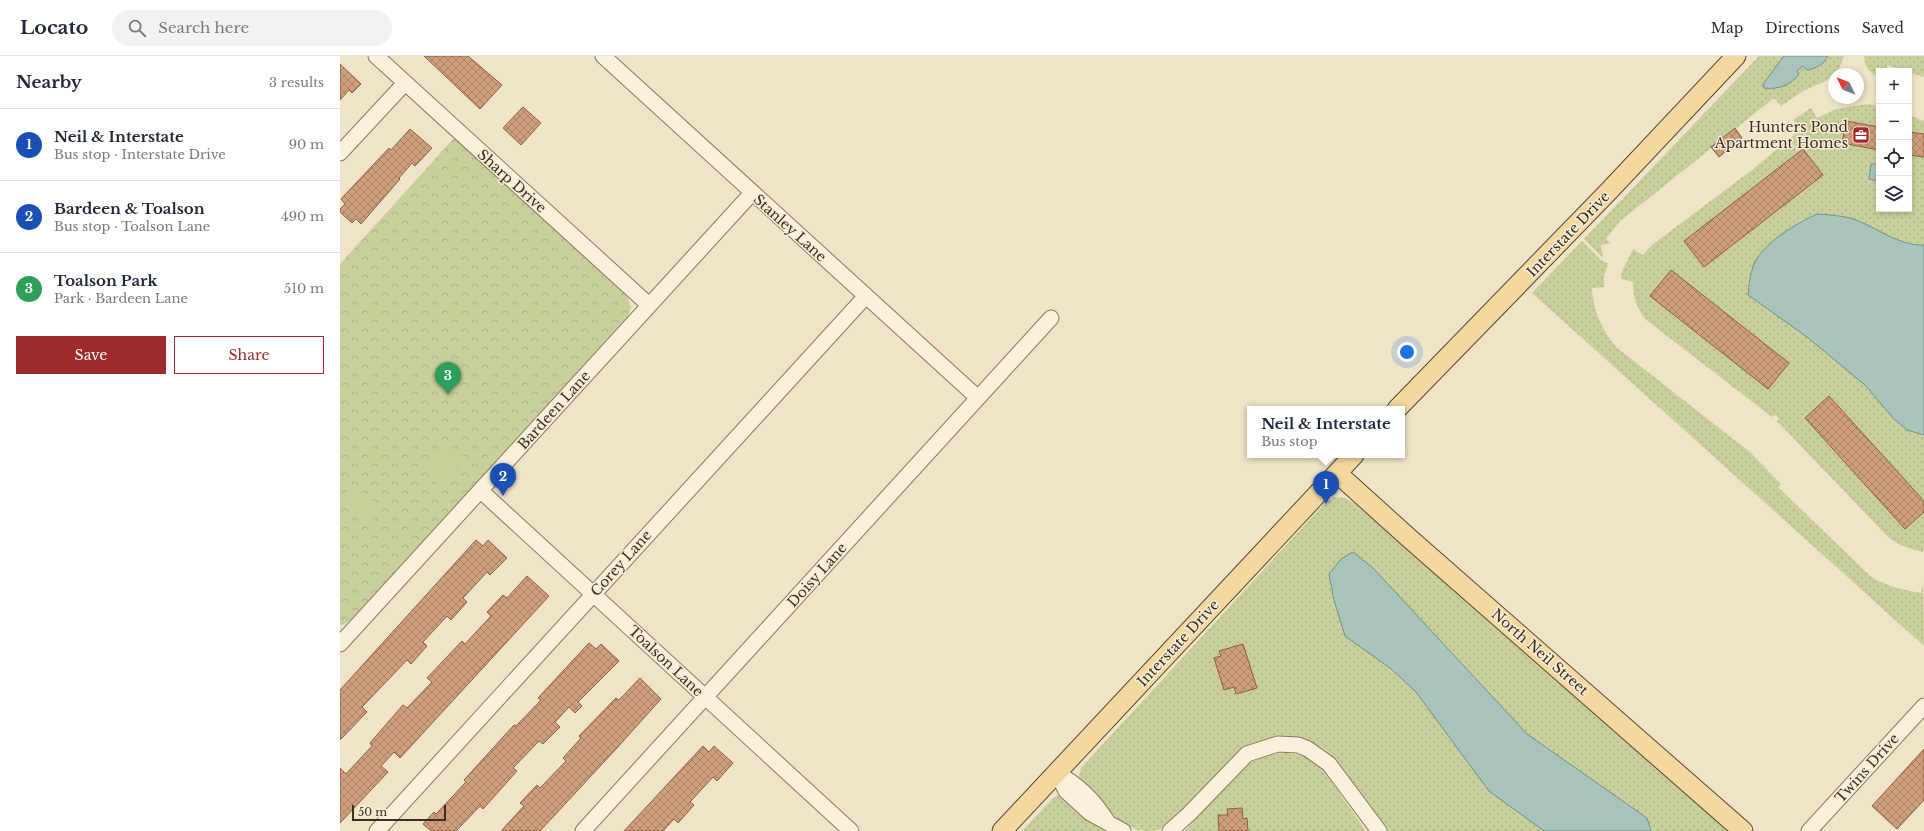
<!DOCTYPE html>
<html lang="en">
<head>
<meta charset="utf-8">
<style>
  :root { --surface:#fff; --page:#f2f2f3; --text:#1f2937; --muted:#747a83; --line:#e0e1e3; --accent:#9e2a2b }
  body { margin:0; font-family:"Libre Baskerville",serif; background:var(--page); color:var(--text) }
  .controls { position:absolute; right:12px; top:12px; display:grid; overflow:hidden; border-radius:0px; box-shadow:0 2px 6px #0003 }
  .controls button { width:36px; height:36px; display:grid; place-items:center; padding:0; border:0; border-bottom:1px solid var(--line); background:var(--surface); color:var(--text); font:20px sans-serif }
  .compass { position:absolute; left:1488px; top:12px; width:36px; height:36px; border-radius:50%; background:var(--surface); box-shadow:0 2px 6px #0003; rotate:313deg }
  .scale { position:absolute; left:12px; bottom:10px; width:94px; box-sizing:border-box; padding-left:4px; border:2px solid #3d2e20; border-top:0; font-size:11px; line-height:14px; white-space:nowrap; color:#3d2e20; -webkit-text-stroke:3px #f7eed8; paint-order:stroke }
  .you { position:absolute; left:1067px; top:296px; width:14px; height:14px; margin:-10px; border:3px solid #fff; border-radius:50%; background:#1a73e8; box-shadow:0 0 0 6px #1a73e833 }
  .badge { display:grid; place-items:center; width:26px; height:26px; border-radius:50%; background:var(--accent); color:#fff; font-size:13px; font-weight:700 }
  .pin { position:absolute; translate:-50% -33px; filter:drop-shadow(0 1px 2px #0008) }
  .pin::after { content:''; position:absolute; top:21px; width:14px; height:12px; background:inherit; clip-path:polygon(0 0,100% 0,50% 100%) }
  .popup { position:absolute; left:907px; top:350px; width:158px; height:52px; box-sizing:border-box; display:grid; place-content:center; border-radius:0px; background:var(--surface); filter:drop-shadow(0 1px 3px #0005); font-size:13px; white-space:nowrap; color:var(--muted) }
  .popup b { font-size:15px; color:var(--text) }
  .popup::after { content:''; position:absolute; left:50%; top:100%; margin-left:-8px; border:8px solid transparent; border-top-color:var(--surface) }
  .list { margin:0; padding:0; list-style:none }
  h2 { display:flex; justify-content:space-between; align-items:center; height:52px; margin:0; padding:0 16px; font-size:17px }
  h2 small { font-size:13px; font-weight:400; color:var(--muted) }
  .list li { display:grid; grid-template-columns:26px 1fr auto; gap:12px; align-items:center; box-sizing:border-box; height:72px; padding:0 16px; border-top:1px solid var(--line) }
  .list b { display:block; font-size:15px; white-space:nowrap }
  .list p { margin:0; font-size:13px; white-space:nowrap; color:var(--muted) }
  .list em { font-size:13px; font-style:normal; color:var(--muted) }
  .actions { display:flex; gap:8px; padding:12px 16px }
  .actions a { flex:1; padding:9px 0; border:1px solid var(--accent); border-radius:0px; text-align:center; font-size:14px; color:var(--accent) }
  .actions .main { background:var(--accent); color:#fff }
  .icon { flex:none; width:22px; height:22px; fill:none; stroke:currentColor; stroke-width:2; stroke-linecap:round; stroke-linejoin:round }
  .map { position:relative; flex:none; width:1584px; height:775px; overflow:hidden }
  header { display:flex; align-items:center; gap:24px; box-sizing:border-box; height:56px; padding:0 20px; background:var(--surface); border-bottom:1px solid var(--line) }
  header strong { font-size:19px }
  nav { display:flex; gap:22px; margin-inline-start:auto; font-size:14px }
  .search { width:280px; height:36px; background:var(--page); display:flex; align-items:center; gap:10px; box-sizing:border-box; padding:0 14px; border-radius:22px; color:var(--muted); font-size:15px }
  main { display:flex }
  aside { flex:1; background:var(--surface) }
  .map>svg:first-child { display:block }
  .grass { fill:url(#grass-dots) }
  .park { fill:url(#park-crowns) }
  .garden { fill:#c9cf9b }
  .water { fill:#a9c4bc; stroke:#6f938a }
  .building { fill:url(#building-cross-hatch); stroke:#8d5f41 }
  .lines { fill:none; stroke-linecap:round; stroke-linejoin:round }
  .minor-casing { stroke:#8d765c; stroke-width:17 }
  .major-casing { stroke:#5b4430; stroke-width:21 }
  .minor { stroke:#faf1dc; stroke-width:15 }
  .major { stroke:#f3d9a0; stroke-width:19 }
  .labels { text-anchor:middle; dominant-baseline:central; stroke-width:3; stroke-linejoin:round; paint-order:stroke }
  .poi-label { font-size:14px; fill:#3d2e20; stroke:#f7eed8; text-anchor:end }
  .street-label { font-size:14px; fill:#3d2e20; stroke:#f7eed8 }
</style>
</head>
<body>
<header>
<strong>Locato</strong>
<div class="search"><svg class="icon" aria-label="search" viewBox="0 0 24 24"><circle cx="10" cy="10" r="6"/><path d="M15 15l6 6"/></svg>Search here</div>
<nav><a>Map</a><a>Directions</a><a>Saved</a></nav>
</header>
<main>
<aside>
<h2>Nearby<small>3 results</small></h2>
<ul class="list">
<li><span class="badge" style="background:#1a4fb4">1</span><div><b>Neil &amp; Interstate</b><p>Bus stop · Interstate Drive</p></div><em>90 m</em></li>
<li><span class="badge" style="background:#1a4fb4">2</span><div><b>Bardeen &amp; Toalson</b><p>Bus stop · Toalson Lane</p></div><em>490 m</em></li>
<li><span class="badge" style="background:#2e9e5b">3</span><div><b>Toalson Park</b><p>Park · Bardeen Lane</p></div><em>510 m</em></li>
</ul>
<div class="actions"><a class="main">Save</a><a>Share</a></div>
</aside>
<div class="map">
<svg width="1584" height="775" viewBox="0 0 1584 775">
  <defs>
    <pattern id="grass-dots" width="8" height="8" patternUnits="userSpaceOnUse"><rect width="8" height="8" fill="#c9cf9b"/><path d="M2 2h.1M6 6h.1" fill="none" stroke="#aeb285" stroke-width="1.8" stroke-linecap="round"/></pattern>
    <pattern id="park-crowns" width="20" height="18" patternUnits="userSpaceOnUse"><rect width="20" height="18" fill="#c9cf9b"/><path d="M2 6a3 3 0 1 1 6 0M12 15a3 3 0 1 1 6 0" fill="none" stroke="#aeb285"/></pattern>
    <pattern id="building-cross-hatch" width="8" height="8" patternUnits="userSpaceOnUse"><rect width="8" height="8" fill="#cf9f7d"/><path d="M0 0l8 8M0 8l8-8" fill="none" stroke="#a98266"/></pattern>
  </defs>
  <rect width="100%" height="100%" fill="#f0e4c8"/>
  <path class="grass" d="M1419,0H1504L1497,18H1494V21L1463,35L1441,50L1434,42L1279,166L1266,183L1271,187L1261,189L1263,202L1244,183Z
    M1524,0H1584V21L1547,9L1546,15H1539V20C1528,18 1525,10 1524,0Z
    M1528,48L1539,50V153H1569V59L1584,65V493L1582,496L1560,489L1548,481L1437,365L1439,362L1435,359L1432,361L1305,263C1296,250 1293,241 1293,226L1281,223L1282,215L1293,193L1303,199L1312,189L1412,114L1461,73L1453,64L1471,52L1477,62L1496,53Z
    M1242,185L1262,205L1268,207L1264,221V231L1252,232C1253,255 1262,274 1276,291L1411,397L1441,428L1438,431L1530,520C1546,530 1563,534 1581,537L1583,526L1584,590L1192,237Z
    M994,441L1006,442L1015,448L1390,775H1047C1027,751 1012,721 991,699C981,689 970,685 956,683C915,677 897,697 871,725C857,740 843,754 829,769L818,774L808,775L798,774L781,766L743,729L739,719L741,712L984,448Z
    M947,697L964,700L982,712L1026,775H845L905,710C919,701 931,698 947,697Z
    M718,739H723L768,775H682L713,742Z"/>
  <path class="park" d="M114,82L287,240L291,251L288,260L11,564L3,569H0V208Z"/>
  <path class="garden" d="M107,394L119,396L125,401L99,430C86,416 87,400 107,394Z
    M13,428L41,453L27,470L0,447V443Z"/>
  <path class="water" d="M1444,0H1488C1483,9 1477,12 1467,14L1463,10L1457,15L1459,18C1452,29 1437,34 1424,32L1423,28Z
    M1531,108H1539V125L1529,123Z
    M1477,158C1493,159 1509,160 1523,167C1543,176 1562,190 1584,189V379L1567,374L1553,362L1525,329L1467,281L1408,239C1409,229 1410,218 1414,208C1424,186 1456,168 1477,158Z
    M1013,496L1033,512L1187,678L1307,762L1311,775H1204L1149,735L1076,636L1050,612L1005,580L994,544L989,518L1001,503Z"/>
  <path class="building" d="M84,0H128L162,29L140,53Z
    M0,8L21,28L12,37L9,34L0,44Z
    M183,51L201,67L181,89L163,72Z
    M1506,65L1539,71V94L1502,87Z
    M1395,72L1402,82L1379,101L1371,91Z
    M70,73L92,92L75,110L72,107L59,122L60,123L21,168L16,163L12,167L0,156V153L5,148L1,143L49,92L51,94Z
    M1569,76L1584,78V101L1569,99Z
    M1463,93L1483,119L1364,211L1344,185Z
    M1331,214L1449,307L1428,333L1310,240Z
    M1489,340L1584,445V456L1565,473L1465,362Z
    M136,484L143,490L148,484L167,502L150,519L147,516L123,542L127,546L111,564L107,560L83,586L87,590L71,608L67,604L22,651L27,656L0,684V634Z
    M187,520L209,540L60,702L54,696L41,710L48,716L0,767V712L6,718L32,690L30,687L63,649L67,652L92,626L87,622L122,585L125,588L151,560L147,556L163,539L167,542Z
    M249,587L256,593L261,588L279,605L238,646L242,650L235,657L229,651L215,666L220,671L203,688L199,685L173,712L177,715L143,753L140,750L116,775H91L83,768L94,756L96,758L126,726L124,724L174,669L176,670L201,644L198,642Z
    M903,588L917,632L896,638L894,631L884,634L874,602L881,600L879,595Z
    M300,622L321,643L276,693L200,775H161L184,750L180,747L197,729L200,732L226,705L223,702L241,682L239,680L276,642L279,644Z
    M363,690L369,696L374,690L393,707L377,725L373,721L350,746L354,749L338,767L334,763L323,775H284Z
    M1584,693V744L1557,773L1532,750Z
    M902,752L903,763L907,762L908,775H879L878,759H888L887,753Z"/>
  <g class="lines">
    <defs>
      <path id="minor" d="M36,0L309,249
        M263,0L638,342
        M0,97L65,27
        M141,435L511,775
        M0,588L412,137
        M717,717L726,735L750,757L783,775
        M717,717C739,729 754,744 767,765
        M37,775L526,240
        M243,775L711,262
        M830,775L849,758L907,698L938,688L958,689L968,693L989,708L1039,775
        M1469,775L1584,650"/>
      <path id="major" d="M1057,353L1267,137L1396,0
        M997,417L1069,482L1403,775
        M662,775L1014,399"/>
    </defs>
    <use href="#minor" class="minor-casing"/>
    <use href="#major" class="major-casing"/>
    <use href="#minor" class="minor"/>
    <use href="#major" class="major"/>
  </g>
  <defs>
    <symbol id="office-square" viewBox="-11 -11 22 22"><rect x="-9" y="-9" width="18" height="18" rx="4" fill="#9e2a2b" stroke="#f7eed8"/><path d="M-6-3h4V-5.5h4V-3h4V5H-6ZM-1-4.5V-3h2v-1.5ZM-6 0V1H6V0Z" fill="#fff"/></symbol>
  </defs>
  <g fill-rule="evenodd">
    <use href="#office-square" x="1511" y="69" width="20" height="20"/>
  </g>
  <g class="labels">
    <g class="poi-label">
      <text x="1508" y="71">Hunters Pond<tspan x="1508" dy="16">Apartment Homes</tspan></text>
    </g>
    <g class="street-label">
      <text transform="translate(172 125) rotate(42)">Sharp Drive</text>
      <text transform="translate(450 172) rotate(42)">Stanley Lane</text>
      <text transform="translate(1228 178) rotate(-46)">Interstate Drive</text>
      <text transform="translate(214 354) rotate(-48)">Bardeen Lane</text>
      <text transform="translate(281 507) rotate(-48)">Corey Lane</text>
      <text transform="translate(477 519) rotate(-48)">Doisy Lane</text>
      <text transform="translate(838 587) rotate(-47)">Interstate Drive</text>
      <text transform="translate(1200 596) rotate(41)">North Neil Street</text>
      <text transform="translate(326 605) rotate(43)">Toalson Lane</text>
      <text transform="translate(1527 712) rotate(-48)">Twins Drive</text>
    </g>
  </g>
</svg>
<div class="controls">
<button>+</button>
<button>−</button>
<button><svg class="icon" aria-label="locate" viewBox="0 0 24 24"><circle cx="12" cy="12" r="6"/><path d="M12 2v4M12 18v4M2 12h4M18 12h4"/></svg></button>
<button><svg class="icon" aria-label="layers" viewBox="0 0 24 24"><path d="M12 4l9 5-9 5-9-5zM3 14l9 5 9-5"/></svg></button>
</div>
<svg class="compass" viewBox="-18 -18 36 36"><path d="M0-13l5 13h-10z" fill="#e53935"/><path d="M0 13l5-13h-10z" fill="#747a83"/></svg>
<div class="scale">50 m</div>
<div class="you"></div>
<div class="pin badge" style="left:986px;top:448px;background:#1a4fb4">1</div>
<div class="popup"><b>Neil &amp; Interstate</b>Bus stop</div>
<div class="pin badge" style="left:163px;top:440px;background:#1a4fb4">2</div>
<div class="pin badge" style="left:108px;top:339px;background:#2e9e5b">3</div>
</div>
</main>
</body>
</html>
